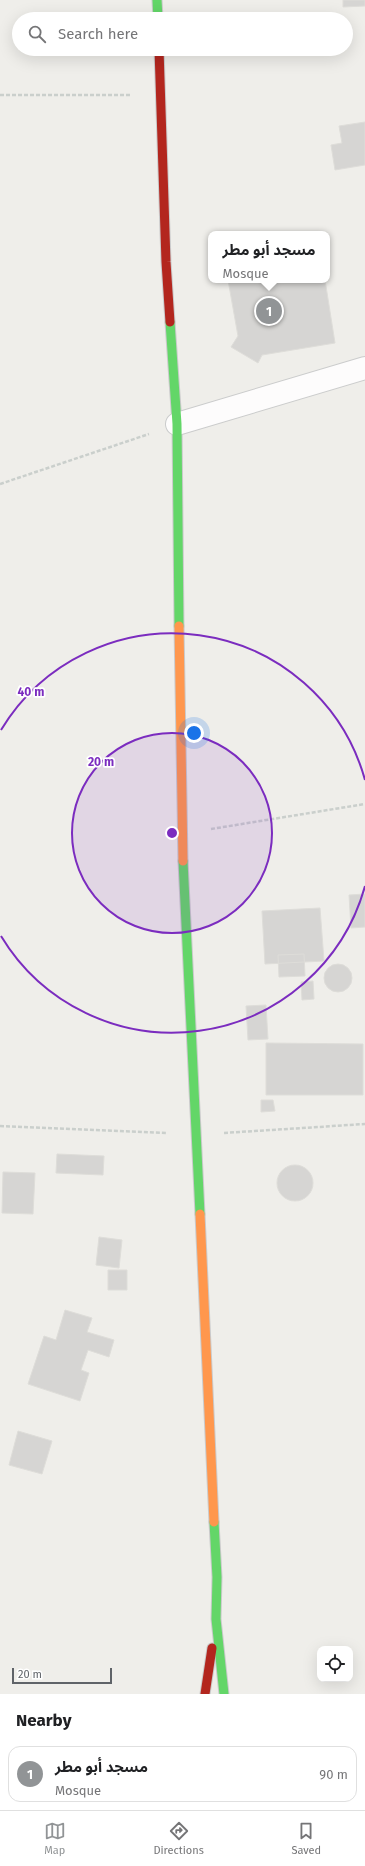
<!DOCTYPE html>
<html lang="en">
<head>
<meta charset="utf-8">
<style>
  :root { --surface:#fff; --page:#f2f2f2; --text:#202124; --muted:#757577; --line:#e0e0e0; --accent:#919496 }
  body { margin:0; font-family:"Fira Sans","Noto Sans Arabic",sans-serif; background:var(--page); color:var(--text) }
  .controls { position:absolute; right:12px; bottom:12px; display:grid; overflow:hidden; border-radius:8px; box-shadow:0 4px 16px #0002 }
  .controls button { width:36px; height:36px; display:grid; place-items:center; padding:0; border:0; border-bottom:1px solid var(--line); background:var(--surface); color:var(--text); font:20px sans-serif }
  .scale { position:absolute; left:12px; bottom:10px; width:100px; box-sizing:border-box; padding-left:4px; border:2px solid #5f6368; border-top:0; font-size:11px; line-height:14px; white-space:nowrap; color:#5f6368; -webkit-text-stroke:3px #fff; paint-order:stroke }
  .you { position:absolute; left:194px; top:733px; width:14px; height:14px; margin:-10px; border:3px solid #fff; border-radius:50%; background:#1a73e8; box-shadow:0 0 0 6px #1a73e833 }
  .badge { display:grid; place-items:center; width:26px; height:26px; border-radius:50%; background:var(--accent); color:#fff; font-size:13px; font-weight:700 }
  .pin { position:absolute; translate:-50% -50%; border:2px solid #fff; box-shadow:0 1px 4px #0006 }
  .popup { position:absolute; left:208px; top:231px; width:122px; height:52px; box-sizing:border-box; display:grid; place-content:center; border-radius:8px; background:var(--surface); filter:drop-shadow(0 1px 3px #0005); font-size:13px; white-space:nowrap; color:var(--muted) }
  .popup b { font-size:15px; color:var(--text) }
  .popup::after { content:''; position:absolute; left:50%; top:100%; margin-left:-8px; border:8px solid transparent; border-top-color:var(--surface) }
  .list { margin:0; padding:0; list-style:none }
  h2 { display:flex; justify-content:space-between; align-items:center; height:52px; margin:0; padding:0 16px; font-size:17px }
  h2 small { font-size:13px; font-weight:400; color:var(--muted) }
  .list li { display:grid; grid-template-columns:26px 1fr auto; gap:12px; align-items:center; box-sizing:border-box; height:56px; margin:0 8px 8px; padding:0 8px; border:1px solid var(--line); border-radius:12px }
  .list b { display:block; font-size:15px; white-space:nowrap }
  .list p { margin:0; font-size:13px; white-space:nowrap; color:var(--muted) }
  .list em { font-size:13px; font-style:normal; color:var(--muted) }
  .icon { flex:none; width:22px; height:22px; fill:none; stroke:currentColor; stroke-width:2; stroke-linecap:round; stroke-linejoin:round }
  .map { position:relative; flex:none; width:365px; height:1694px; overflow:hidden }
  .search { position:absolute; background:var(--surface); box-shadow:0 4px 16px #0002; left:12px; right:12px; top:12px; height:44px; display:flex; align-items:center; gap:10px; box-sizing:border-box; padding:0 14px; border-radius:22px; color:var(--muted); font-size:15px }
  .sheet { height:116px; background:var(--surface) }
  nav { display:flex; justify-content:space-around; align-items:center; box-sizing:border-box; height:56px; border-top:1px solid var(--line); background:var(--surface); font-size:11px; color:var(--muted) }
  nav a { display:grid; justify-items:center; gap:2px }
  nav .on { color:var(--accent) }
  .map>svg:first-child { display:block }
  .building { fill:#d6d5d3; stroke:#deddd9 }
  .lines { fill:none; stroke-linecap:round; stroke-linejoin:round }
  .street-casing { stroke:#cbcccc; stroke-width:24 }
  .fast-casing { stroke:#cacacb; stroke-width:11 }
  .slow-casing { stroke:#cacacb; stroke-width:11 }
  .jam-casing { stroke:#cacacb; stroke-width:11 }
  .path { stroke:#cacfcc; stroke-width:2.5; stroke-dasharray:4 2; stroke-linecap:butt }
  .street { stroke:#fdfcfc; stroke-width:22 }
  .fast { stroke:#63d668; stroke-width:9 }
  .slow { stroke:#ff974d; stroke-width:9 }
  .jam { stroke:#b3261e; stroke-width:9 }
  .ring { fill:none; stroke:#7b2cbf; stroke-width:2 }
  .centre { fill:#7b2cbf; stroke:#fff; stroke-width:2 }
  .ring-label { font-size:12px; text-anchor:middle; font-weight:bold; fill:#7b2cbf; stroke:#fff; stroke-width:3.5; stroke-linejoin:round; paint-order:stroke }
</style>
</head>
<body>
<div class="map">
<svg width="365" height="1694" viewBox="0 0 365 1694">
  <rect width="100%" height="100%" fill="#efeeea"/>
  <path class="building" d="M343,0H365V6L343,7Z
    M365,122V165L335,170L331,145L342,143L339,126Z
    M228,280H325L335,343L262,355L258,363L231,347L238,336Z
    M365,894V927L351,928L349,895Z
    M320,908L324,961L265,964L262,911Z
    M304,954L305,976L279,977L278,955Z
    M324 978a14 14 0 1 1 28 0a14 14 0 1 1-28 0Z
    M313,981L314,999L302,1000L301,982Z
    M266,1005L268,1039L248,1040L246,1006Z
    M266,1043L363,1044V1095H266Z
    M261,1100H273L275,1111L261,1112Z
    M57,1154L104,1156L103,1175L56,1173Z
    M277 1183a18 18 0 1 1 36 0a18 18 0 1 1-36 0Z
    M3,1172L35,1173L33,1214L2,1213Z
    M99,1237L122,1240L119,1268L96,1265Z
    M108,1270H127V1290H108Z
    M65,1310L92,1318L87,1332L114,1340L109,1357L88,1350L81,1370L89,1373L80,1401L28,1384L44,1336L56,1340Z
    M18,1431L52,1441L42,1474L9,1465Z"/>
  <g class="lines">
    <defs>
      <path id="street" d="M177,424L365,368"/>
      <path id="fast" d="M157,0L158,19
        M170,322L177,424L179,626
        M183,861L200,1214
        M214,1522L217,1577L216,1619L224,1694"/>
      <path id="slow" d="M179,626L183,861
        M200,1214L214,1522"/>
      <path id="jam" d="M159,49L166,262L170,322
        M205,1694L212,1648"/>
    </defs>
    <use href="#street" class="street-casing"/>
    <use href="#fast" class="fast-casing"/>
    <use href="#slow" class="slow-casing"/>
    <use href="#jam" class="jam-casing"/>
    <path class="path" d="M0,95H131
      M0,484L149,434
      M211,829L365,804
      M0,1126L167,1133
      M224,1133L365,1124"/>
    <use href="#street" class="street"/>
    <use href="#fast" class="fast"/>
    <use href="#slow" class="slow"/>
    <use href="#jam" class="jam"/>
  </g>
  <circle cx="172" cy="833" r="100" fill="#7b2cbf" fill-opacity=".12"/>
  <g class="ring">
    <circle cx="172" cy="833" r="100"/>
    <path d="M365 886A200 200 0 0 1 1 936M1 730A200 200 0 0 1 365 780"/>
  </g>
  <circle cx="172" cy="833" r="6" class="centre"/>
  <g class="ring-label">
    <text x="31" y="696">40 m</text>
    <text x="101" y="766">20 m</text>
  </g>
</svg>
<div class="controls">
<button><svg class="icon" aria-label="locate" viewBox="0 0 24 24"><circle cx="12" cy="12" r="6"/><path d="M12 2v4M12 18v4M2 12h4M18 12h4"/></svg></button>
</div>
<div class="scale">20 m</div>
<div class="you"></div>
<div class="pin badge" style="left:269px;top:311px">1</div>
<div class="popup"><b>مسجد أبو مطر</b>Mosque</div>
<div class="search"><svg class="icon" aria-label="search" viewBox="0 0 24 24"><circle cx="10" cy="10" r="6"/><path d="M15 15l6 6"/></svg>Search here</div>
</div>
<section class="sheet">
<h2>Nearby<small></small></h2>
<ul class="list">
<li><span class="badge">1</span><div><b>مسجد أبو مطر</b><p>Mosque</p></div><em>90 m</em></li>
</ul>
</section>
<nav>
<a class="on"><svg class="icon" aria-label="map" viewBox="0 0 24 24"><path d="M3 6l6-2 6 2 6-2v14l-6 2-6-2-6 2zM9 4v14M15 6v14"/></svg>Map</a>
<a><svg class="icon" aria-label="directions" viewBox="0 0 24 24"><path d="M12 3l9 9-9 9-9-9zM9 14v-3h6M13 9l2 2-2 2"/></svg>Directions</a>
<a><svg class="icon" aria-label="saved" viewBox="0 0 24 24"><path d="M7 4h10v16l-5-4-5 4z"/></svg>Saved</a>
</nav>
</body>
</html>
